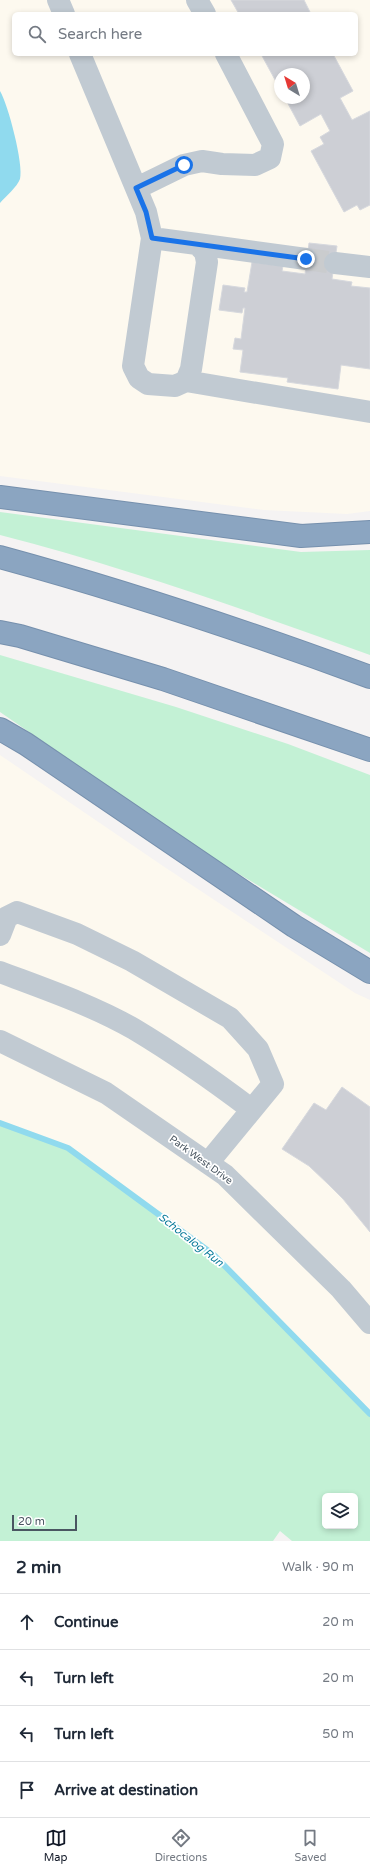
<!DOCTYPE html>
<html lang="en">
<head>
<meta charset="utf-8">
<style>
  :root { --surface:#fff; --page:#f6f6f7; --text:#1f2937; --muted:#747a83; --line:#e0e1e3; --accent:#111827 }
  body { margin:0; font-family:"Varela Round",sans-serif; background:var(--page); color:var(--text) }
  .controls { position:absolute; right:12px; bottom:12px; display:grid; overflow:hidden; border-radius:6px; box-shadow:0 2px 6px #0003 }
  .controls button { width:36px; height:36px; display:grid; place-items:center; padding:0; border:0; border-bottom:1px solid var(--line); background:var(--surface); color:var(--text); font:20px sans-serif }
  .compass { position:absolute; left:274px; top:68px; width:36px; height:36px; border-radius:50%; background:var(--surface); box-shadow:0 2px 6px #0003; rotate:322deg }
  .scale { position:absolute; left:12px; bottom:10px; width:65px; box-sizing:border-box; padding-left:4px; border:2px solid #4a5661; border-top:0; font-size:11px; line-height:14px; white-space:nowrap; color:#4a5661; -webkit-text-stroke:3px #fff; paint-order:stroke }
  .stop { position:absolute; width:12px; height:12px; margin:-9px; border:3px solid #1a73e8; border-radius:50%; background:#fff }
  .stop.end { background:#1a73e8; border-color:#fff; box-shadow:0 1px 4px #0008 }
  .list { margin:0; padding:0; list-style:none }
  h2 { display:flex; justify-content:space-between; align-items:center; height:52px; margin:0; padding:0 16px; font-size:17px }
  h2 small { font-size:13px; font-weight:400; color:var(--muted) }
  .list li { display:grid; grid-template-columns:26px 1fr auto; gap:12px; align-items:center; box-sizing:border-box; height:56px; padding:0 16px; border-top:1px solid var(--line) }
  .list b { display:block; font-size:15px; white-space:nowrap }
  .list em { font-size:13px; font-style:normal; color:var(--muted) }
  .icon { flex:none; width:22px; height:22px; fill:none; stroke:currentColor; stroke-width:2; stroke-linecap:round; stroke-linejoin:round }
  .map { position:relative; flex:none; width:370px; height:1541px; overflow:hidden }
  .search { position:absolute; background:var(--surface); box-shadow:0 2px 6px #0003; left:12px; right:12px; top:12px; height:44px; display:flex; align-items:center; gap:10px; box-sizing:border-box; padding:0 14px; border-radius:6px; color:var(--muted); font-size:15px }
  .sheet { height:276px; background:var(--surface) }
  nav { display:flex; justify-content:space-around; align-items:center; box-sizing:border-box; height:56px; border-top:1px solid var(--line); background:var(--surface); font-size:11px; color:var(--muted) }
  nav a { display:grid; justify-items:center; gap:2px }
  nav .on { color:var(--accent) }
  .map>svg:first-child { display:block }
  .commercial { fill:#fdf9ef; fill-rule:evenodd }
  .green { fill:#c3f1d5; fill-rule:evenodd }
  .water { fill:#90daee }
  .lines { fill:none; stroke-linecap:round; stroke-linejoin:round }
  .stream { stroke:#90daee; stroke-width:6 }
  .building { fill:#cdcfd5; stroke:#d7d9de }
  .minor-tunnel { stroke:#caccce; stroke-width:22; stroke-dasharray:22 11; stroke-linecap:butt }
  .highway-casing { stroke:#7690ad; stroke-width:24 }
  .minor { stroke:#c1cad2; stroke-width:22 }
  .highway { stroke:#8ba5c1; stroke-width:22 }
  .route { stroke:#1a73e8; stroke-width:5 }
  .labels { text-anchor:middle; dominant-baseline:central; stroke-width:3.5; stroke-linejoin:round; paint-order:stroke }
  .street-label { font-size:10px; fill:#4a5661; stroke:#fff }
  .water-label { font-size:11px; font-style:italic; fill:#0c7c9b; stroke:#fff }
</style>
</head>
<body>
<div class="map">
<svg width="370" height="1541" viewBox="0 0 370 1541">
  <rect width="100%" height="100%" fill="#f5f3f3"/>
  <path class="commercial" d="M0,0H370V511L347,514L264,510L0,476ZM14,14H356V54H14ZM280,74H304V98H280Z
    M0,755L163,866L355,993L370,1000V1414L68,1148L0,1123Z"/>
  <path class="green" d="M0,512L301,552L370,550V655C248,611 125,567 0,535Z
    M0,655L176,707L288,744L370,775V953L209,856L0,712Z
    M0,1123L68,1148L214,1255L370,1414V1541H292L280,1531L273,1541H0ZM325,1496H355V1526H325Z"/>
  <path class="water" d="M0,91C8,104 24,165 20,179C17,187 6,196 0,203Z"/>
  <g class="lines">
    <path class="stream" d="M0,1123L68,1148L214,1255L370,1414"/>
  </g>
  <path class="building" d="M231,0H304L311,14H239Z
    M261,54H333L353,91L340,98L352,120L370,111V205L360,210L357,205L344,212L311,151L324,144L320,137L330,131L321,114L300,126L285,98H304V74H280V89Z
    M309,243L337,246L332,279L352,282L351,286L370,288V369L341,365L338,389L287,382L288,378L240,372L243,350L233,349L235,338L241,339L245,308H243L242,313L219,310L223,285L245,288L244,292H247L252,262L283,266L282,271L305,274Z
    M342,1087L370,1107V1232L343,1199L328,1184L309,1166L282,1149L314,1103L326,1110Z"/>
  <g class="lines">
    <path class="minor-tunnel" d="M306,259L335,263"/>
    <defs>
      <path id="highway" d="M0,497L301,536L370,532
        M0,557C125,591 248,632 370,677
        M0,632L20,636L163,679L370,750
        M0,729L26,744L294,926L370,972"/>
    </defs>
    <use href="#highway" class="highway-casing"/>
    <path class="minor" d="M58,0L64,14
      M197,0L205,14
      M80,54L146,212L152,238L133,366L139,378L148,384L175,386L186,381L191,369L207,262L205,252L197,244L152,238
      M137,188L184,165L202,161L222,164L255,165L270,158L273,144L226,54
      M197,244L306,259
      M335,263L370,267
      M186,381L370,412
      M0,935L7,917L17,912L77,934L132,961L230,1018L258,1049L273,1084L208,1163
      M0,972C45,989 92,1005 134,1029C174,1053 214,1081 251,1109
      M0,1041L106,1093L225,1175L341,1289L370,1323"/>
    <use href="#highway" class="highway"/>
  </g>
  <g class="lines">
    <path class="route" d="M184,165L136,188L146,212L152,238L306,259"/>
  </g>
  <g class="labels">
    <g class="street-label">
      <text transform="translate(201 1160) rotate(36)">Park West Drive</text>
    </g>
    <g class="water-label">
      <text transform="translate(191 1240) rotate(38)">Schocalog Run</text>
    </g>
  </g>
</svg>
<div class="controls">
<button><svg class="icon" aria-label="layers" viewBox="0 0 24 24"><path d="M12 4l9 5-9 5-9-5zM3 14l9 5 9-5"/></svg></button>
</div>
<svg class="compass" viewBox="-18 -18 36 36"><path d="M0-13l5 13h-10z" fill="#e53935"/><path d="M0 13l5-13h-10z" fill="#747a83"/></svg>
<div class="scale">20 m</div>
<div class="stop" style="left:184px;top:165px"></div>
<div class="stop end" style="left:306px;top:259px"></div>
<div class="search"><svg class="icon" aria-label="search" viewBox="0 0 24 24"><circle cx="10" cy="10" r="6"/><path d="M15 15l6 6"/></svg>Search here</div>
</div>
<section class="sheet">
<h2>2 min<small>Walk · 90 m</small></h2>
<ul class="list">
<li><svg class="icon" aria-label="ahead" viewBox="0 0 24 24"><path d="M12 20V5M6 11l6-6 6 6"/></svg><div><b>Continue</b></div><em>20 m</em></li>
<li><svg class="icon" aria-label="left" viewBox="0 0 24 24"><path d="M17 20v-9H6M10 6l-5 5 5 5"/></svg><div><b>Turn left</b></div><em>20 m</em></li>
<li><svg class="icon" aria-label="left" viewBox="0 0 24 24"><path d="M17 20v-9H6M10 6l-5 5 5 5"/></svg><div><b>Turn left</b></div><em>50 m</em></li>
<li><svg class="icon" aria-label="arrive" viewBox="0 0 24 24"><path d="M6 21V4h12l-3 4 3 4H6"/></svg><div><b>Arrive at destination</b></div></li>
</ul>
</section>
<nav>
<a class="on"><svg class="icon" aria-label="map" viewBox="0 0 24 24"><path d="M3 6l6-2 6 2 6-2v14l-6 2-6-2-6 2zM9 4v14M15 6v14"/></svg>Map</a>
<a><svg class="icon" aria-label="directions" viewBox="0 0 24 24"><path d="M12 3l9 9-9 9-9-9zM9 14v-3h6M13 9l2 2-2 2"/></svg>Directions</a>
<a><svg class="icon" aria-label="saved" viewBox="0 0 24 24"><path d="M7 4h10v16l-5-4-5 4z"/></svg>Saved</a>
</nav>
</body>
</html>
